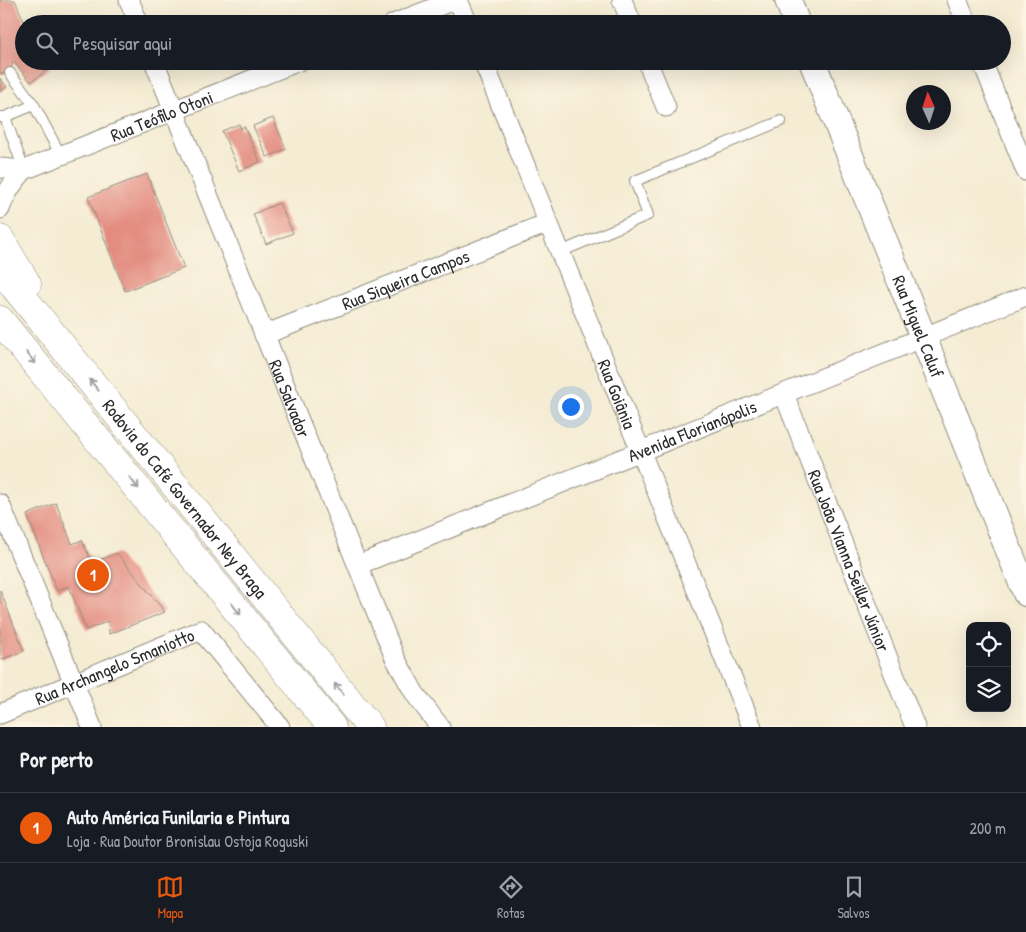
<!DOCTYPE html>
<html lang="pt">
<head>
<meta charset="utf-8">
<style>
  :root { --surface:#171b24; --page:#242831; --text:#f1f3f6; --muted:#9ea1a6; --line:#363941; --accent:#ea580c }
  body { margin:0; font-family:"Patrick Hand",sans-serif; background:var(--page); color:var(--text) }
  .controls { position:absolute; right:15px; bottom:15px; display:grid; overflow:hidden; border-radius:10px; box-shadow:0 5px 20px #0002 }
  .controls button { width:45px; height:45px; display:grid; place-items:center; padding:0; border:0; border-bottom:1px solid var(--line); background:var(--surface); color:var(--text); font:25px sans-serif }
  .compass { position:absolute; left:906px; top:85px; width:45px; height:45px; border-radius:50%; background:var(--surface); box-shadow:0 5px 20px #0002; rotate:357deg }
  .you { position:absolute; left:570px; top:406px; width:18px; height:18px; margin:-12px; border:4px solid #fff; border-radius:50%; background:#1a73e8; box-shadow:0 0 0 8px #1a73e833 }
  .badge { display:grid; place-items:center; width:32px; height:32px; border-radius:50%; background:var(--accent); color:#fff; font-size:16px; font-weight:700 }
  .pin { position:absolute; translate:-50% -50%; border:2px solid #fff; box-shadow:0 1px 5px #0006 }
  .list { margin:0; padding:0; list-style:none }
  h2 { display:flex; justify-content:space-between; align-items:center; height:65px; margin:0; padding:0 20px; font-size:21px }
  h2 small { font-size:16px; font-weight:400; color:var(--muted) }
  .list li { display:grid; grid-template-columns:32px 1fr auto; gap:15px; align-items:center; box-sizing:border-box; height:70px; padding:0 20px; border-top:1px solid var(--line) }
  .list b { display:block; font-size:19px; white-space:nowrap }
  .list p { margin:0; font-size:16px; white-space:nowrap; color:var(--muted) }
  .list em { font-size:16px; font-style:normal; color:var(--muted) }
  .icon { flex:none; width:28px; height:28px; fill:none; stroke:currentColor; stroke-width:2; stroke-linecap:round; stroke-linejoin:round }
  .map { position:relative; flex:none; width:1026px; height:727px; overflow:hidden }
  .search { position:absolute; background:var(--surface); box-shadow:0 5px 20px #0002; left:15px; right:15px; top:15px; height:55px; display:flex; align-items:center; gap:12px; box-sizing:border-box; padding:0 18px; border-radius:28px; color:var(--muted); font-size:19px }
  .sheet { height:135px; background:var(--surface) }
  nav { display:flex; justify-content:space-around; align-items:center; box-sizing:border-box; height:70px; border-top:1px solid var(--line); background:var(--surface); font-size:14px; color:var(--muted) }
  nav a { display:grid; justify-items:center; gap:2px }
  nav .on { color:var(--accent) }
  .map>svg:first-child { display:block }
  .building { fill:#e38c80 }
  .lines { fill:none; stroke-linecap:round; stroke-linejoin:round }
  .lane-casing { stroke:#908c7f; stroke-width:12 }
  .street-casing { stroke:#908c7f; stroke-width:21 }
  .secondary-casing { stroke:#908c7f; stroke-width:28 }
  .highway-casing { stroke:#908c7f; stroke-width:29 }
  .lane { stroke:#fff; stroke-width:10 }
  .street { stroke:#fff; stroke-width:19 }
  .secondary { stroke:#fff; stroke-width:26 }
  .highway { stroke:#fff; stroke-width:28 }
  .oneway { stroke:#a0a0a0 }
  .labels { text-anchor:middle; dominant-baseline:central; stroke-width:4; stroke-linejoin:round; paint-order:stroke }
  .street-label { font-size:18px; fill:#2b2b2b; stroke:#fcf5e5 }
</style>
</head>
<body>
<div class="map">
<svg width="1026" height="727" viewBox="0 0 1026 727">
  <rect width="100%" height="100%" fill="#fcf5e5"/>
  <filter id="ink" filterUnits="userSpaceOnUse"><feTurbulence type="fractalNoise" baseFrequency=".02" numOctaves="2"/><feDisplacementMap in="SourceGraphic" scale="10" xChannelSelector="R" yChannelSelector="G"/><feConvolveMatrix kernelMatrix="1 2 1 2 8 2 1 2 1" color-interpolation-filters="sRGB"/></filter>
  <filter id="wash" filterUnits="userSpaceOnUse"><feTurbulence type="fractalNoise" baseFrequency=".0096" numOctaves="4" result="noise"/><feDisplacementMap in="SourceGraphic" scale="20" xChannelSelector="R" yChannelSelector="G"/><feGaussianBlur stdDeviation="1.12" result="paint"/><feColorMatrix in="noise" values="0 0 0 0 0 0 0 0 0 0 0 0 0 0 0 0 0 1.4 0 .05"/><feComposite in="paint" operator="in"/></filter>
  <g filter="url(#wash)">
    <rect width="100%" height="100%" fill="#f4ecd3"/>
    <g id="blocks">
      <path class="building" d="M0,0H15L25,24L24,61H45L50,68L31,82L13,61L10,73L0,74Z
        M0,78L7,87L0,92Z
        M273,118L286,149L267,157L253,126Z
        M239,124L241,129L244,126L260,162L239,171L222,131Z
        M147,174L184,268L125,291L88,197Z
        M279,203L293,233L266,244L253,214Z
        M56,503L72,544L82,540L92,563L117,553L165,612L109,634L108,621L86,630L69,586L57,591L27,515Z
        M0,590L24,651L0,660Z"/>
    </g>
  </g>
  <g filter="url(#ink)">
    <use href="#blocks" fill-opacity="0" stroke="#908c7f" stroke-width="1"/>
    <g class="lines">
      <defs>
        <path id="lane" d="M10,73L34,105L61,156
          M0,117H5L34,105
          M5,117L24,170
          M560,252L648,215L635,181L781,121"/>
        <g id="street">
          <path d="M129,0L139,24"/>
          <path d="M458,0L468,24"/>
          <path d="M622,0L632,24"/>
          <path d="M957,0L967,24"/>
          <path d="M393,24L454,0"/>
          <path id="s1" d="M154,61L395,658L415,694L440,727"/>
          <path id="s2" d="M483,61L752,727"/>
          <path d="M647,61L666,107"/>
          <path d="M982,61L1026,171"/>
          <path id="s3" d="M0,168L24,170L299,61"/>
          <path d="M0,209C5,193 14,182 24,170"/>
          <path id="s4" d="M264,335L548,223"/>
          <path id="s5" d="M784,394L915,727"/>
          <path d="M0,504L92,727"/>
          <path id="s6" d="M358,565L1026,296"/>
          <path id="s7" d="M0,714L201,630L280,727"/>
        </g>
        <g id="secondary">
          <path d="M788,0L797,24"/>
          <path id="s8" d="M812,61L1026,593"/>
        </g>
        <g id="highway">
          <path d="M0,239L27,284"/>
          <path id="s9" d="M0,269L370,727"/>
          <path d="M0,320L332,727"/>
        </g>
      </defs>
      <use href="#lane" class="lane-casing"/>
      <use href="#street" class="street-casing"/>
      <use href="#secondary" class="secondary-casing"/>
      <use href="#highway" class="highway-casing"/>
      <use href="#lane" class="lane"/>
      <use href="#street" class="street"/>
      <use href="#secondary" class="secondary"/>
      <use href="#highway" class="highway"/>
    </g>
    <defs><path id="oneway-shaft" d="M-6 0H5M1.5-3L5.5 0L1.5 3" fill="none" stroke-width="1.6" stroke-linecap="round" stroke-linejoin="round" transform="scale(1.25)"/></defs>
    <g class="oneway">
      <use href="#oneway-shaft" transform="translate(31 358) rotate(51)"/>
      <use href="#oneway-shaft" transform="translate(94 385) rotate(-129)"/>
      <use href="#oneway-shaft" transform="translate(134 483) rotate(51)"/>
      <use href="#oneway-shaft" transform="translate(236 609) rotate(51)"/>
      <use href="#oneway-shaft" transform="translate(339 689) rotate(-129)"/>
    </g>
  </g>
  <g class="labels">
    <g class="street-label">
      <text stroke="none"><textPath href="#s3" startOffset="172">Rua Teófilo Otoni</textPath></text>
      <text stroke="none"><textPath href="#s4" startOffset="152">Rua Siqueira Campos</textPath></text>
      <text stroke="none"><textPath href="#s8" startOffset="286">Rua Miguel Caluf</textPath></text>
      <text stroke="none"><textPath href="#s2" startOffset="359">Rua Goiânia</textPath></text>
      <text stroke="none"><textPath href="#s1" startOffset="364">Rua Salvador</textPath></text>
      <text stroke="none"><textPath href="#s6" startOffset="360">Avenida Florianópolis</textPath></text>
      <text stroke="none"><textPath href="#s9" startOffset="295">Rodovia do Café Governador Ney Braga</textPath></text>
      <text stroke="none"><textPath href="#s5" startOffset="179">Rua João Vianna Seiller Júnior</textPath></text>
      <text stroke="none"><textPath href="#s7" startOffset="124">Rua Archangelo Smaniotto</textPath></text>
    </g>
  </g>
</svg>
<div class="controls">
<button><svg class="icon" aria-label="locate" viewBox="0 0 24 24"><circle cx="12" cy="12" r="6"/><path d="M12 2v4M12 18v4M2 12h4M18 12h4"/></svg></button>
<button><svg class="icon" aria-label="layers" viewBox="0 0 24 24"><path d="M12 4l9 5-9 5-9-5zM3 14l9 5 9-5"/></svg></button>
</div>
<svg class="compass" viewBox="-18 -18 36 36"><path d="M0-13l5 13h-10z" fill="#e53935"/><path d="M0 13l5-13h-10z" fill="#9ea1a6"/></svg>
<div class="you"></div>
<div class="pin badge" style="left:93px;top:575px">1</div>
<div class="search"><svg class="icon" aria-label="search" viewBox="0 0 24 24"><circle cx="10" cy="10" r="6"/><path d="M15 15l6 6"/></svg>Pesquisar aqui</div>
</div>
<section class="sheet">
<h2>Por perto<small></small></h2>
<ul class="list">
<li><span class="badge">1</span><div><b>Auto América Funilaria e Pintura</b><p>Loja · Rua Doutor Bronislau Ostoja Roguski</p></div><em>200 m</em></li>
</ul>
</section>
<nav>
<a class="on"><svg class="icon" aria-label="map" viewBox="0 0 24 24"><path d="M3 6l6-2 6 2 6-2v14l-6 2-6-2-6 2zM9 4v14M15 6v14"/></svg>Mapa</a>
<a><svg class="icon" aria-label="directions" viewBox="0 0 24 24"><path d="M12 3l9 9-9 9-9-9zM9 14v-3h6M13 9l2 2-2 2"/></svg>Rotas</a>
<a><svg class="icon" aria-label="saved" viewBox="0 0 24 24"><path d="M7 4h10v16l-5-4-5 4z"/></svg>Salvos</a>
</nav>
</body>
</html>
